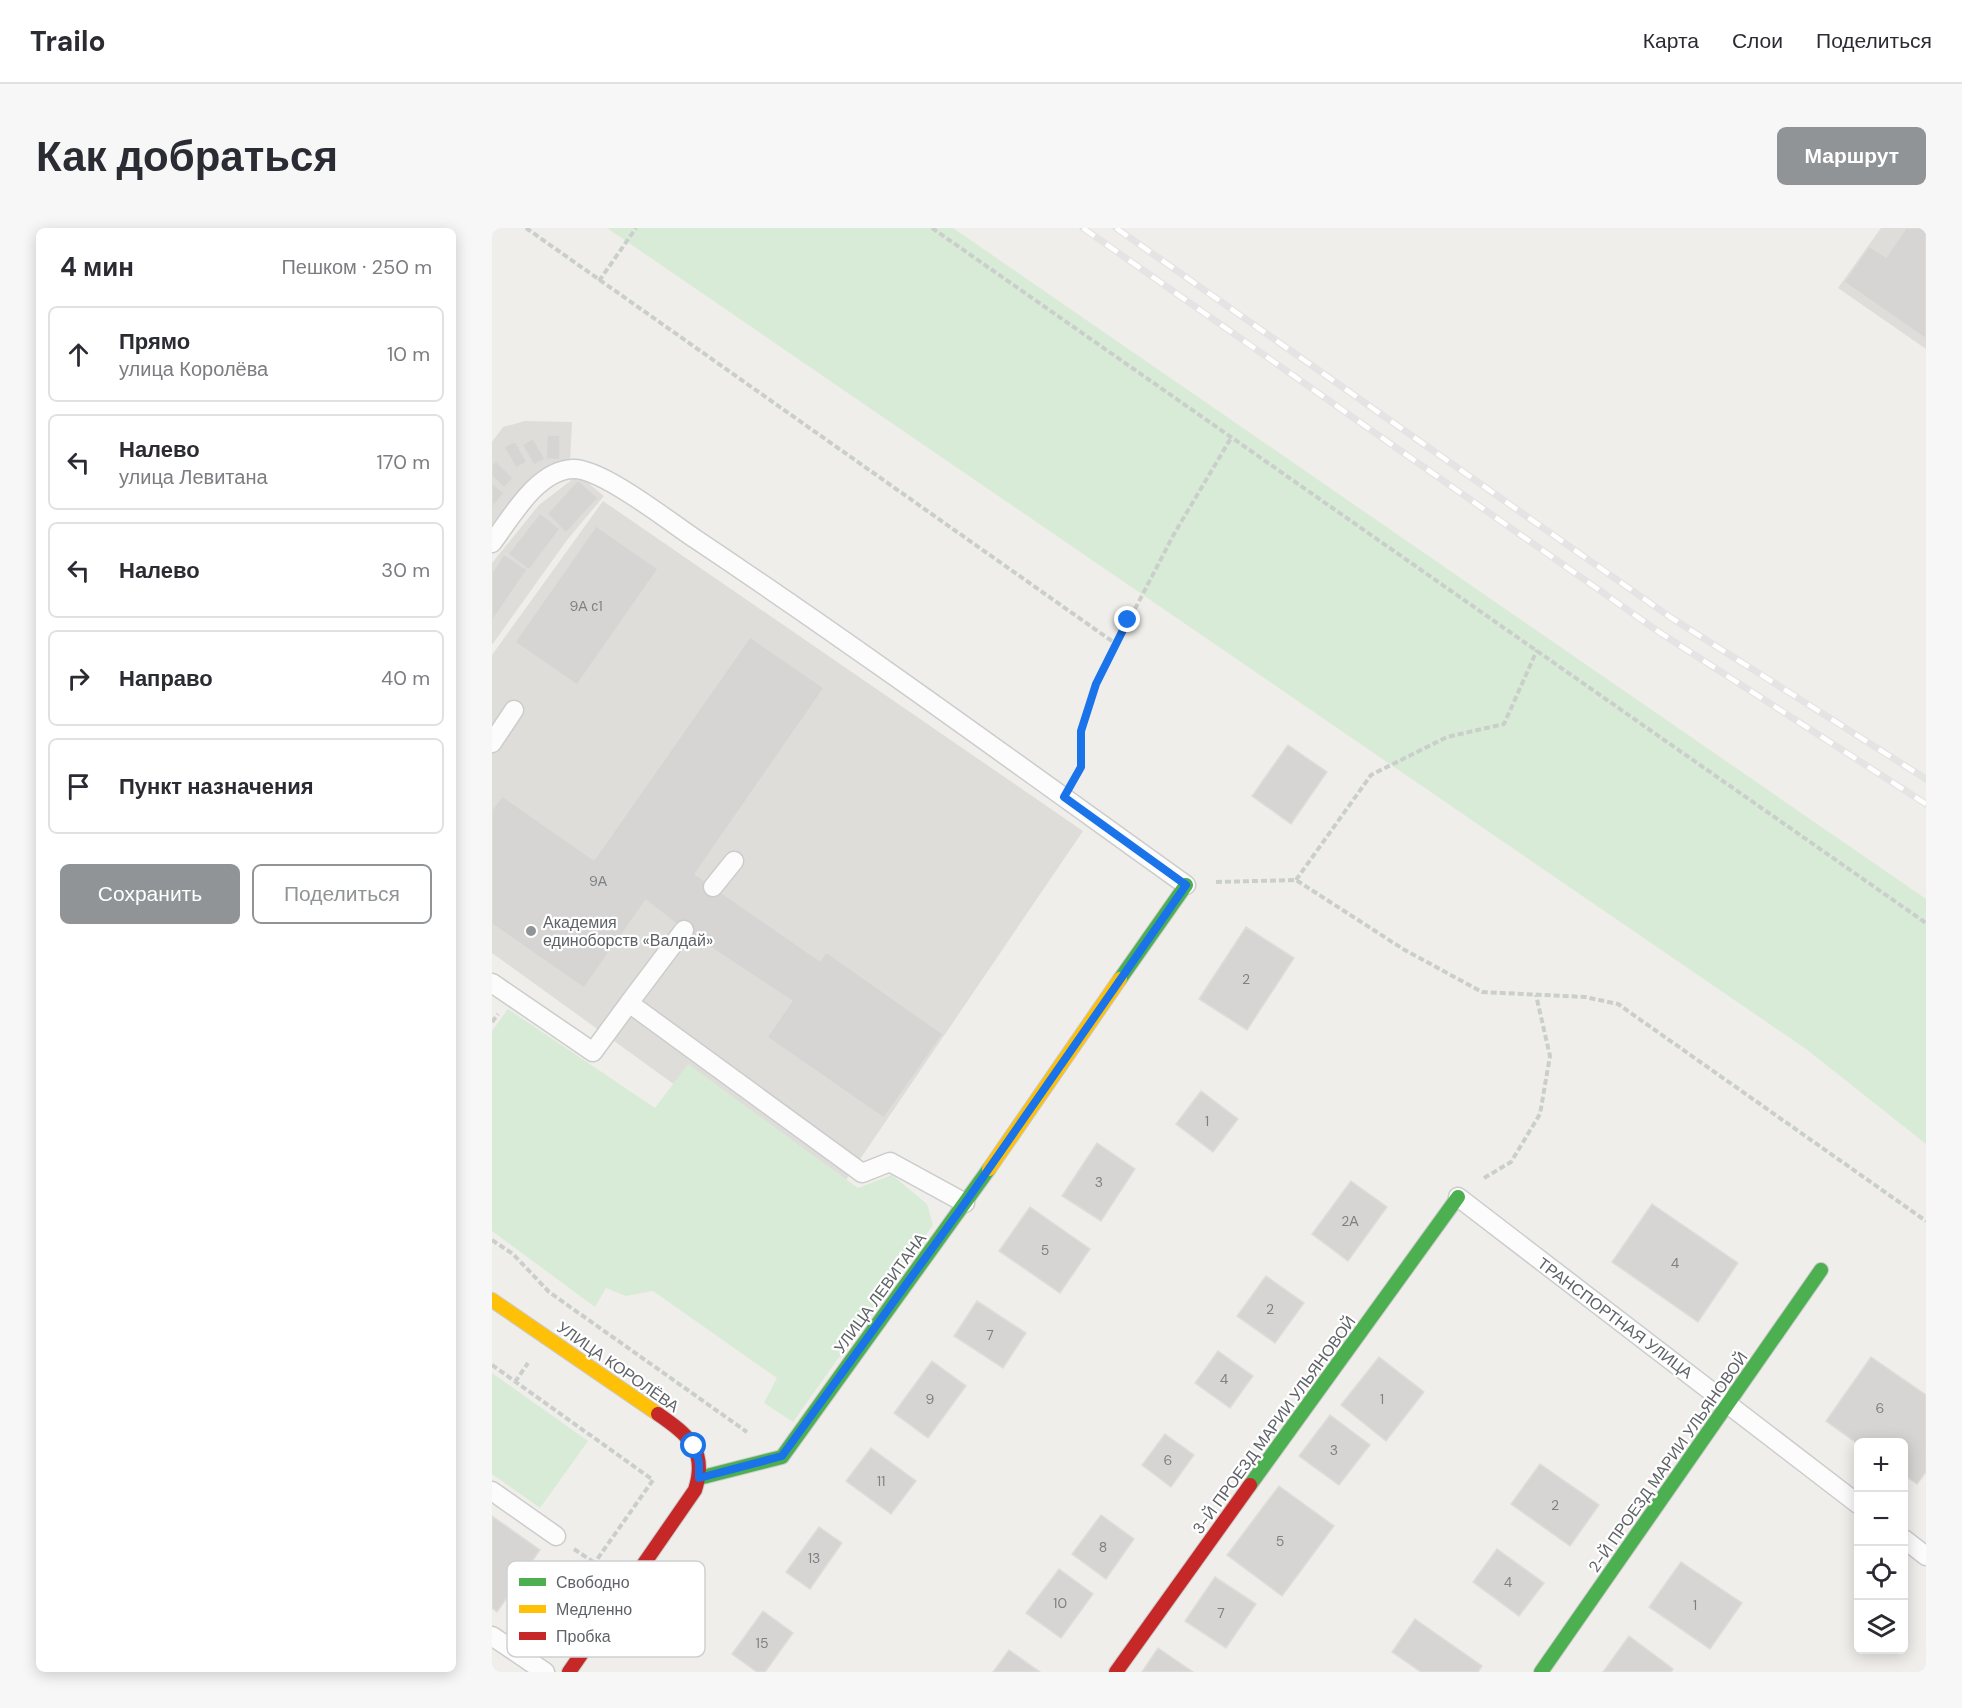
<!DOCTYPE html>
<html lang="ru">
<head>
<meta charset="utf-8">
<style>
  :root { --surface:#fff; --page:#f7f7f7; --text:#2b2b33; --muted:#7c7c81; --line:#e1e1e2; --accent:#919496 }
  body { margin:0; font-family:"DM Sans",sans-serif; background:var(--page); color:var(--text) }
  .controls { position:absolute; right:18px; bottom:18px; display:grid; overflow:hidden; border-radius:9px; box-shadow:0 3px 15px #0003 }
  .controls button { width:54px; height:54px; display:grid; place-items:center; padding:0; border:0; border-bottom:2px solid var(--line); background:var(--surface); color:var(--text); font:30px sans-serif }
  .stop { position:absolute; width:18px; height:18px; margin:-14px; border:4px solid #1a73e8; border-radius:50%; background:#fff }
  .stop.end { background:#1a73e8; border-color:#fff; box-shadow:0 2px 6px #0008 }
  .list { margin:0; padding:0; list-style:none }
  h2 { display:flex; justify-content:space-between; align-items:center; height:78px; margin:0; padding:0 24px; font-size:26px }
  h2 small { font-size:20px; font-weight:400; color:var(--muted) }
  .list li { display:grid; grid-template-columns:39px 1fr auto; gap:18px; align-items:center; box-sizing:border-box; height:96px; margin:0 12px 12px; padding:0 12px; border:2px solid var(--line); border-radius:9px }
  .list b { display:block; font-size:22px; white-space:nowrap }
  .list p { margin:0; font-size:20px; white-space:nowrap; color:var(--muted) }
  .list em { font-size:20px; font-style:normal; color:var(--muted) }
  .actions { display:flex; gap:12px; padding:18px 24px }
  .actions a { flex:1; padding:14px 0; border:2px solid var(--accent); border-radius:9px; text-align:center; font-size:21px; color:var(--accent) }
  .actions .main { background:var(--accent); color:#fff }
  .icon { flex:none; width:33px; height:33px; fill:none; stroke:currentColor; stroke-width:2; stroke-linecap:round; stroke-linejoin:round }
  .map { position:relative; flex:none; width:1434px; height:1444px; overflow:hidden; border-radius:9px }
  header { display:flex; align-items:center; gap:36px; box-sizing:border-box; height:84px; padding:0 30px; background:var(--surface); border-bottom:2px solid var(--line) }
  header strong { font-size:28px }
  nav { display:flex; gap:33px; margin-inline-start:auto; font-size:21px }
  .intro { display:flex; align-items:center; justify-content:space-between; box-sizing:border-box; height:144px; padding:0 36px }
  h1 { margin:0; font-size:42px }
  .button { padding:15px 27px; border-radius:9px; background:var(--accent); color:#fff; font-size:21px; font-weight:700 }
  main { display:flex; gap:36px; padding:0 36px }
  aside { flex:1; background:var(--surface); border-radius:9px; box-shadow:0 3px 15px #0003 }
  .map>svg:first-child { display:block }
  .industrial { fill:#dfddda }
  .green { fill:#d8ebd6 }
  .building { fill:#d6d5d3; stroke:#deddd9; stroke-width:1.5 }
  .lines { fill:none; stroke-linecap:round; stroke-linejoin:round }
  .lane-casing { stroke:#cbcccc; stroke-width:21 }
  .fast-casing { stroke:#cacacb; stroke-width:16 }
  .slow-casing { stroke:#cacacb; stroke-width:16 }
  .jam-casing { stroke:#cacacb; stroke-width:16 }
  .path { stroke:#cacfcc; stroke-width:4; stroke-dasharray:6 3; stroke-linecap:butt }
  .lane { stroke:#fdfcfc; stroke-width:18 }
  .fast { stroke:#4caf50; stroke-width:14 }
  .slow { stroke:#ffc107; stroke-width:14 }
  .jam { stroke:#c62828; stroke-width:14 }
  .rail-casing { stroke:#e4e4e4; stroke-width:7 }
  .rail { stroke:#fff; stroke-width:4.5; stroke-dasharray:14; stroke-linecap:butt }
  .route { stroke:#1a73e8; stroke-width:8 }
  .poi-dot { fill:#919496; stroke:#fff; stroke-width:2 }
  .labels { text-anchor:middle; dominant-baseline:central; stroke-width:4.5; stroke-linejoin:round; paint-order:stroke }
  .number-label { font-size:14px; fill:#7e8184 }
  .poi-label { font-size:16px; fill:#5f6368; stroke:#fff; text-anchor:start }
  .street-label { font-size:16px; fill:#5f6368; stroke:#fff }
  .key { fill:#fff; stroke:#cfd0d2; stroke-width:1.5 }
  .key-label { font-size:16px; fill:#5f6368 }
</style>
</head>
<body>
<header>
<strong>Trailo</strong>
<nav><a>Карта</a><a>Слои</a><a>Поделиться</a></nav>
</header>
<div class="intro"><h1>Как добраться</h1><a class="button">Маршрут</a></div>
<main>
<aside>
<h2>4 мин<small>Пешком · 250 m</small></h2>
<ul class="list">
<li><svg class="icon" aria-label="ahead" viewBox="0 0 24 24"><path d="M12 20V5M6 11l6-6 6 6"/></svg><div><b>Прямо</b><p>улица Королёва</p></div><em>10 m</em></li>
<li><svg class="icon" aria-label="left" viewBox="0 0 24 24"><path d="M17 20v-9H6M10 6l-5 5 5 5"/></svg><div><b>Налево</b><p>улица Левитана</p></div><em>170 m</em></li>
<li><svg class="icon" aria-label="left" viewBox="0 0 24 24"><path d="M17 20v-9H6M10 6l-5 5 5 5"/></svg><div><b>Налево</b></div><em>30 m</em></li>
<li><svg class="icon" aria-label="right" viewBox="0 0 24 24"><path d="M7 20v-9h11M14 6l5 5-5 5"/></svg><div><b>Направо</b></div><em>40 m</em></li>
<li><svg class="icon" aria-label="arrive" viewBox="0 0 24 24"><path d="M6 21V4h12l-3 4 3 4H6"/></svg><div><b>Пункт назначения</b></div></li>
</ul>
<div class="actions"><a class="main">Сохранить</a><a>Поделиться</a></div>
</aside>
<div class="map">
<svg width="1434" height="1444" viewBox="0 0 1434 1444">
  <rect width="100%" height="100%" fill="#efeeea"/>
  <path class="industrial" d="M1389,0H1434V121L1346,60Z
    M33,193L80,194L78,234L44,245L0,303V214L11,199Z
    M86,247L112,268L75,312L0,417V335L47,277Z
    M111,273L591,603L341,971L0,725V427Z"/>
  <path class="green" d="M115,0H461L1434,671V916L1314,821Z
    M16,781L163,880L196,836L366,960L400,947L435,976L441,997L301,1194L272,1175L285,1150L161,1063L134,1068L114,1060L103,1079L0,1003V803Z
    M0,1145L96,1213L48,1280L0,1246Z"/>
  <path class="building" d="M1414,0H1434V111L1352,54L1377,18L1394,29Z
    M55,207H68V232L54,231Z
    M41,210L53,231L42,237L30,217Z
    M23,213L35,234L24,240L12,219Z
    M4,233L21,250L12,260L0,248V237Z
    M86,252L106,270L74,305L55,286Z
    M0,255L12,265L0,280Z
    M48,285L68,301L37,342L16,326Z
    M104,298L166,341L85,457L23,414Z
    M12,326L35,342L0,393V344Z
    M258,409L332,460L203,646L328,733L334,724L451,806L392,890L275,809L300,773L192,702L154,672L92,760L0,696V582L10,568L102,632Z
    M796,517L835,544L799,596L760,568Z
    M754,699L802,730L755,802L707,771Z
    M709,863L746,891L721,924L684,896Z
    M605,915L643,941L609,993L570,968Z
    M859,953L895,979L856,1033L820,1006Z
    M1160,976L1246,1035L1206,1094L1120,1034Z
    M538,979L598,1021L568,1065L507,1023Z
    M774,1048L812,1075L783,1115L745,1088Z
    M485,1073L534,1105L511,1140L462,1108Z
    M726,1123L761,1148L738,1180L703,1155Z
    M887,1129L932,1164L894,1213L849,1177Z
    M1379,1129L1434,1167V1244L1425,1256L1412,1247V1214L1366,1216L1334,1193Z
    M440,1133L474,1158L436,1210L402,1185Z
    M838,1187L878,1217L847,1257L807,1228Z
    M673,1206L702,1227L679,1259L650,1237Z
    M379,1220L424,1253L399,1286L354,1253Z
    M1048,1236L1107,1277L1078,1318L1019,1276Z
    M787,1258L842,1298L790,1368L735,1327Z
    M609,1287L642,1311L614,1351L580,1326Z
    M0,1288L48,1322L5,1384L0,1380Z
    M327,1299L350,1315L318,1361L294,1344Z
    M1005,1321L1052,1355L1027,1388L981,1354Z
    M1189,1334L1250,1375L1218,1421L1157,1379Z
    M567,1341L601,1366L569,1410L534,1385Z
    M723,1349L764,1376L734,1420L693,1393Z
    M271,1383L301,1405L273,1444H265L240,1426Z
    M923,1391L990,1438L986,1444H929L900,1424Z
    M1137,1408L1181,1441L1179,1444H1111Z
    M666,1420L701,1444H650Z
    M517,1422L548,1444H501Z"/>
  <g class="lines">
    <defs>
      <path id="lane" d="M0,315C19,290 45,242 81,241C110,240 179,295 205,312C371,423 532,541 694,657
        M0,515L22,482
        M221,659L242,633
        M0,755L101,824L137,775L370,945L398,934L473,975
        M137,775L192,702
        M966,969L1366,1276
        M0,1263L64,1308
        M1412,1311L1434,1328
        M0,1408L53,1444"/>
      <path id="fast" d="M628,751L694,657
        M207,1250L290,1229L497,941
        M758,1257L966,969
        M1049,1444L1329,1042"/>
      <path id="slow" d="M497,941L628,751
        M0,1072L166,1186"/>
      <path id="jam" d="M77,1444L203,1262C216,1222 196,1207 166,1186
        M624,1444L758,1257"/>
    </defs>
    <use href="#lane" class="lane-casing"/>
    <use href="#fast" class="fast-casing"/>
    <use href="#slow" class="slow-casing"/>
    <use href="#jam" class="jam-casing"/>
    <path class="path" d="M34,0L624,416
      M440,0L1434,695
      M107,53L144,0
      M584,548L589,539V503L604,456L682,306L739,210
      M804,652L879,547L955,509L1012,496L1045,422
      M724,654L804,652L911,721L990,764L1093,769L1126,776L1434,993
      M0,794L6,786
      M992,950L1019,934L1048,886L1058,828L1044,767
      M0,1012L21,1026L57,1064L255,1204
      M0,1137L161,1252L49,1411
      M23,1154L36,1135
      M82,1321L103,1335"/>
    <use href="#lane" class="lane"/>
    <use href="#fast" class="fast"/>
    <use href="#slow" class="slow"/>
    <use href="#jam" class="jam"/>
    <defs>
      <path id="rail" d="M591,0L1167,404L1434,576
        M624,0L1178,389L1434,551"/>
    </defs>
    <use href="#rail" class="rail-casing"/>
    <use href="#rail" class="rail"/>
  </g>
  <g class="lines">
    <path class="route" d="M202,1218L207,1234V1250L290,1228L473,975L694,657L572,569L589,539V503L604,456L636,392"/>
  </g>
  <circle class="poi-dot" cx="39" cy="703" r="6"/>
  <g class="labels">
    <g class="number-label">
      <text x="94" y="378">9А с1</text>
      <text x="106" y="653">9А</text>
      <text x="754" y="751">2</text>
      <text x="715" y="893">1</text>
      <text x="607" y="954">3</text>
      <text x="858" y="993">2А</text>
      <text x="553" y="1022">5</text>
      <text x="1183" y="1035">4</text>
      <text x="778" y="1081">2</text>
      <text x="498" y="1107">7</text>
      <text x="732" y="1151">4</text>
      <text x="438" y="1171">9</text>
      <text x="890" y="1171">1</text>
      <text x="1388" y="1180">6</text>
      <text x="842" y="1222">3</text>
      <text x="676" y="1232">6</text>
      <text x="389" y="1253">11</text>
      <text x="1063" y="1277">2</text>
      <text x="788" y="1313">5</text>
      <text x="611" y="1319">8</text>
      <text x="322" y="1330">13</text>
      <text x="1016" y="1354">4</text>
      <text x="568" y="1375">10</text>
      <text x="1203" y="1377">1</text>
      <text x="729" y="1385">7</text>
      <text x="270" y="1415">15</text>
    </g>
    <g class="poi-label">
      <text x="51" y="694">Академия<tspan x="51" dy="18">единоборств «Валдай»</tspan></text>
    </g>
    <g class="street-label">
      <text transform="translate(388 1065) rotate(-54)">УЛИЦА ЛЕВИТАНА</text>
      <text transform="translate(1123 1090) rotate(37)">ТРАНСПОРТНАЯ УЛИЦА</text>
      <text transform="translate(126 1139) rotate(35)">УЛИЦА КОРОЛЁВА</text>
      <text transform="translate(782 1197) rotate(-54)">3-Й ПРОЕЗД МАРИИ УЛЬЯНОВОЙ</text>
      <text transform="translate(1176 1234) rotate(-55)">2-Й ПРОЕЗД МАРИИ УЛЬЯНОВОЙ</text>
    </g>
  </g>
  <rect x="15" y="1333" width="198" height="96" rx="9" class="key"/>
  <rect x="27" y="1350" width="27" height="8" fill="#4caf50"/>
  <rect x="27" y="1377" width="27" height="8" fill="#ffc107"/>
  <rect x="27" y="1404" width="27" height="8" fill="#c62828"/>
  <g class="key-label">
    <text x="64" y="1360">Свободно</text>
    <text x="64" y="1387">Медленно</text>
    <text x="64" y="1414">Пробка</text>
  </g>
</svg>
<div class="controls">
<button>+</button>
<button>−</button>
<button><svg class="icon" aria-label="locate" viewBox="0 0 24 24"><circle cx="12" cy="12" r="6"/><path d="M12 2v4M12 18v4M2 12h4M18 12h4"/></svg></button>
<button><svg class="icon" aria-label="layers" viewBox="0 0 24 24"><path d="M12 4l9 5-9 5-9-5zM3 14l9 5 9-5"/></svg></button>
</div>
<div class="stop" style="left:202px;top:1218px"></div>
<div class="stop end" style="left:636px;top:392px"></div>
</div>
</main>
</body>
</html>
